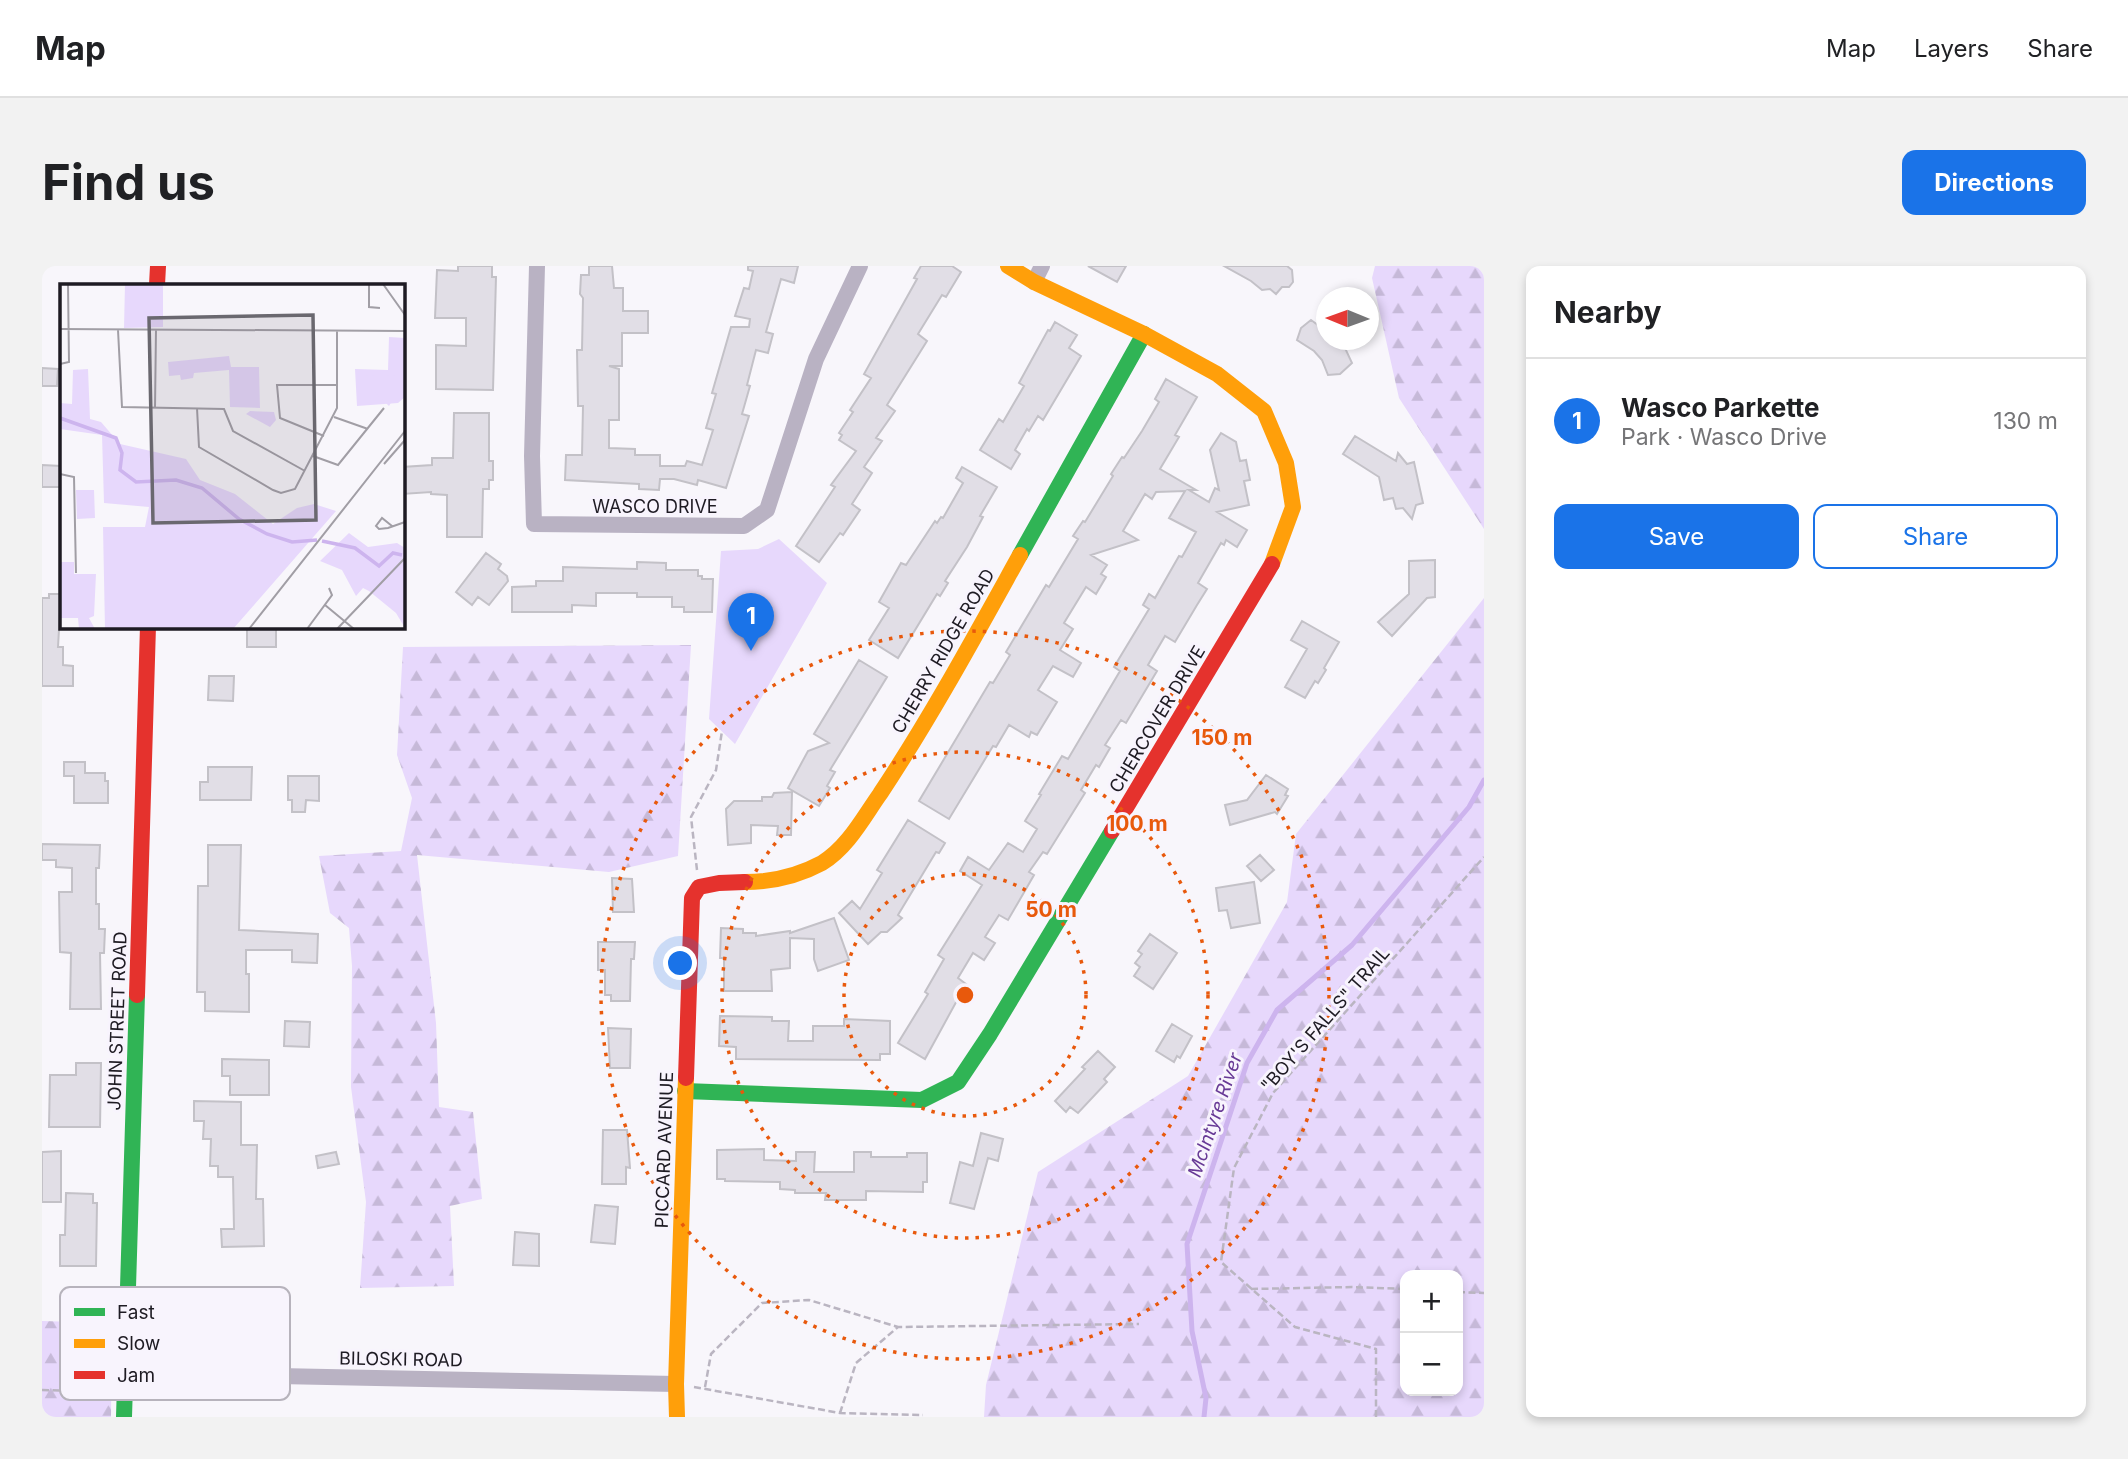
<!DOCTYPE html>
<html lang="en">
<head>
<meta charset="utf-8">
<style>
  :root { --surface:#fff; --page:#f2f2f2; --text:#202124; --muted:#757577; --line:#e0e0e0; --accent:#1a73e8 }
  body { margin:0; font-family:Inter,sans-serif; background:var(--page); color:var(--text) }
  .controls { position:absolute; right:21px; bottom:21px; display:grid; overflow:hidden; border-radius:14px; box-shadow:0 4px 10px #0003 }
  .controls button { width:63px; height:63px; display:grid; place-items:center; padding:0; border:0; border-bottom:2px solid var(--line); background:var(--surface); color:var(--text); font:35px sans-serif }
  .compass { position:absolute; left:1274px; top:21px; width:63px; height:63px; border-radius:50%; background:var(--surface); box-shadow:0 4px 10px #0003; rotate:271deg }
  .you { position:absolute; left:639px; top:698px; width:24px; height:24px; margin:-18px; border:5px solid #fff; border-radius:50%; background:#1a73e8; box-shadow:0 0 0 10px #1a73e833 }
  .badge { display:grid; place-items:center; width:46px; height:46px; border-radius:50%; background:var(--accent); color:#fff; font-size:23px; font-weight:700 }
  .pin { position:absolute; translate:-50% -58px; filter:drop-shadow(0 2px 4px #0008) }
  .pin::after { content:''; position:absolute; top:37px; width:24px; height:21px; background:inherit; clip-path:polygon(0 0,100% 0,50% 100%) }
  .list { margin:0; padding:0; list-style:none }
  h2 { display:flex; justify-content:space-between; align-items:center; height:91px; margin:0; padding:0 28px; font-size:30px }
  h2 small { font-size:23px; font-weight:400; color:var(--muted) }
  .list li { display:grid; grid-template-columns:46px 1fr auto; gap:21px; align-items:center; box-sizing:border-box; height:126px; padding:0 28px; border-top:2px solid var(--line) }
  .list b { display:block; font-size:26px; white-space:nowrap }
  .list p { margin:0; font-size:23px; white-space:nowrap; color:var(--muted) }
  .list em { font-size:23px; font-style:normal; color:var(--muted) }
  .actions { display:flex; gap:14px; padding:21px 28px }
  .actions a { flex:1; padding:16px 0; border:2px solid var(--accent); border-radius:14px; text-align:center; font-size:24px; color:var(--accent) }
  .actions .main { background:var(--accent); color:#fff }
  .map { position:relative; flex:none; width:1442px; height:1151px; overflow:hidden; border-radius:14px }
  header { display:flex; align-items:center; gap:42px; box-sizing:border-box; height:98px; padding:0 35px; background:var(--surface); border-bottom:2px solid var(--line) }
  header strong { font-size:33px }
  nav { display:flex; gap:38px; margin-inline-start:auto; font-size:24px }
  .intro { display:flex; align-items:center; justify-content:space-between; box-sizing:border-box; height:168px; padding:0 42px }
  h1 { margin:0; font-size:49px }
  .button { padding:18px 32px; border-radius:14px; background:var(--accent); color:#fff; font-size:24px; font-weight:700 }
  main { display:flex; gap:42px; padding:0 42px }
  aside { flex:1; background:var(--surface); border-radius:14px; box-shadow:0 4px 10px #0003 }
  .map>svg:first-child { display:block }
  .forest { fill:url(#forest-firs); fill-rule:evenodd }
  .green { fill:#e7d8fc }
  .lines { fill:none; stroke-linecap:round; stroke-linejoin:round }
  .stream { stroke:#cdb4ee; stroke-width:5 }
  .building { fill:#e1dee6; stroke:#c3c1c7; stroke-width:2 }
  .path { stroke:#bab5c1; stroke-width:2.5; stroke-dasharray:7 3.5; stroke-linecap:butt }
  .street { stroke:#b9b2c3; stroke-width:16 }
  .fast { stroke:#30b455; stroke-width:16 }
  .slow { stroke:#ff9f0a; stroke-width:16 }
  .jam { stroke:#e5322d; stroke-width:16 }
  .ring { fill:none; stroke:#e8590c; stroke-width:3.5; stroke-dasharray:3.5 7 }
  .labels { text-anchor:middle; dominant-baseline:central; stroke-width:6; stroke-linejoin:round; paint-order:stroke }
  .street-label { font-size:18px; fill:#1e1b23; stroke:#f8f4fd }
  .water-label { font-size:19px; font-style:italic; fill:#683a96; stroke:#f8f4fd }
  .inset-river { fill:none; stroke:#cdb4ee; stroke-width:3.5 }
  .inset-road { fill:none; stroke:#a19ea5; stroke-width:2 }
  .view { fill:#6a686f; fill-opacity:0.15; stroke:#6a686f; stroke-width:3.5 }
  .inset-edge { fill:none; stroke:#1e1b23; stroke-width:3.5 }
  .key { fill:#f8f4fd; stroke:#b7b3bc; stroke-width:2 }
  .key-label { font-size:19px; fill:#1e1b23 }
  .centre { fill:#e8590c; stroke:#f8f4fd; stroke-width:3.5 }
  .ring-label { font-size:21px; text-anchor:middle; font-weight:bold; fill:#e8590c; stroke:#f8f4fd; stroke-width:6; stroke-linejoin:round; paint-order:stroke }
</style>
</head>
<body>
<header>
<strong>Map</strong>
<nav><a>Map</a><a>Layers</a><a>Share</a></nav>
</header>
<div class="intro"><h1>Find us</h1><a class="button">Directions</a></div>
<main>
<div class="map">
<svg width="1442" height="1151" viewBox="0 0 1442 1151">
  <defs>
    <pattern id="forest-firs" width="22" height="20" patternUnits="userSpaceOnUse" patternTransform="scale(1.75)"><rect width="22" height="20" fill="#e7d8fc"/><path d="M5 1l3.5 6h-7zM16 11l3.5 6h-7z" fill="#c6b9d8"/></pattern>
  </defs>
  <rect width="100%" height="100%" fill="#f8f6fb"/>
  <path class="forest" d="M1333,0H1442V263L1357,132L1330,12Z
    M1442,332V1151H942L944,1119L996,906L1146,810L1245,636L1254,568ZM1416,1009V1125H1363V1009Z
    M649,379L636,590L567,606L375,589L394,757L397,841L431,846L440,933L408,940L412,1020L318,1022L324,936L309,821L310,700L307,662L288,647L277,590L359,585L370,532L355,489L361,381Z
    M0,1055L70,1057L69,1151H0Z"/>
  <path class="green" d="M737,273L785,317L693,478L667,453L679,285L716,283Z"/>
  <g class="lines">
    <path class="stream" d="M1162,1151L1164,1132L1150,1065L1145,978L1205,797L1235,744L1310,679L1427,541L1442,514"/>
  </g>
  <path class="building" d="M416,0H450V11H454L451,124L394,123V79L424,80V52H393L395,4L416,5Z
    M547,0H570L572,22H581V45H606V67H580V100H567L577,103V154H567V182L593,183V189H618V200H643L645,195L660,199L671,164L664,162L674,128L670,127L689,61H707L708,53L693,50L702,22L707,23L711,5L706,4V0H756L752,17L739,13L724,66L731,68L726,87L714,84L705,119L708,120L700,148L707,150L684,222L656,214L655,219L632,213H618L617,224L597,223V218L523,214L524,189H540L541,140H536L535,84H540L541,32L538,28L539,9H547Z
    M879,0H910L919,6L904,31L900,29L876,68L885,75L845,139L853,145L834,172L840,175L822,201L830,207L810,238L818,244L801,269L798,267L777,296L754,280L793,221L789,219L814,185L797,174L800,169L797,167L811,146L808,144L829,112L822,108L875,13L872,12Z
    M1046,0H1084L1075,16Z
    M1182,0H1245L1250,4L1251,16L1247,21H1240L1234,28L1228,23L1220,24L1209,15Z
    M1269,54L1284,65V74H1295L1303,82L1310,97L1298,108L1286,109L1280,94L1272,85L1255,74L1259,62Z
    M1013,56L1035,69L1027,82L1039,90L1001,154L996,150L987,165L985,163L973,184L978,188L969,203L938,184L957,153L961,156L982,120L977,117L1006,64L1008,65Z
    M0,102L16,103L15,120H0Z
    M1124,113L1155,131L1133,169L1137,171L1118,203L1154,224H1147L1167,236L1173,222L1177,224L1168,184L1179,167L1194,176L1198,195L1204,194L1208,214L1202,215L1207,239L1175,246L1205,264L1195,281L1184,274L1182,279L1179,277L1156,317L1165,323L1155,339L1133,376L1123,370L1106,399L1115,405L1084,457L1079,454L1063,479L1068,482L1057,501L1054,499L1039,524L1043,527L1005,588L1001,586L987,606L992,609L966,654L957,649L943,671L953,677L942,694L931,687L916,712L924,718L883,793L856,777L886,728L883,726L902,693L896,689L940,619L918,605L926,591L947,604L966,577L981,586L995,563L983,555L999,529L997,528L1020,490L1026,493L1078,405L1072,401L1107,343L1101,339L1107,328L1113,332L1137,290L1140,291L1154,266L1127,252L1143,225L1114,226L1110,233L1103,228L1081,265L1096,274L1049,289L1065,299L1059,308L1064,311L1054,328L1044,321L1022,357L1031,363L1018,384L1039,397L1031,411L1011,400L996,424L1015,436L995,469L989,466L987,471L967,459L954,481L951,480L907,553L877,535L948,416L951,417L968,389L964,386L1004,319L1007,321L1036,273L1031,270L1041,255L1043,256L1071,210L1069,208L1080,191L1082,192L1100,165L1117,136L1113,133Z
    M412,147H447V195H451V214H447V223H441L440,271H405V229L389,228V226L360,228V201L390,199V192H411Z
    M1313,170L1354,195L1356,187L1365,198L1372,196L1381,237L1374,239L1370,253L1361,242L1354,243L1351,232L1342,234L1337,211L1301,188Z
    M0,199L19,200V221H0Z
    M920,201L955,221L938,250L941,251L925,281L903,315L906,317L898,330L895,328L856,392L827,374L847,342L837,336L859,297L864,299L893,255L895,257L899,251L901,252L921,217L914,212Z
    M444,287L459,298L456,303L465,310L466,315L447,339L436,331L430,339L414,326Z
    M1393,294V331L1385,332L1350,370L1336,356L1367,328V295Z
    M595,296L624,297V304H656V310H660V313H671L670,346H642V341H630V331H595V327H554V340L530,339V346H470V321L494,320V315H521V301L595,303Z
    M7,328H19L16,381H21V399L31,400V420H0V332H7Z
    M1260,355L1297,376L1282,402L1284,404L1276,417L1273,415L1263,432L1243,421L1265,383L1249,374Z
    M205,362L234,363V381H205Z
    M817,394L845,411L788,504L793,506L785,520L788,522L777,540L746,522L766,485L787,477L772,468Z
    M167,410H192L191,435L166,434Z
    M22,496H43V507H63V515H66V537H32V510H22Z
    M166,501H210L209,534H158V516H166Z
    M1224,509L1246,523L1243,529L1246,530L1235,548L1233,546L1188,559L1183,539L1205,534Z
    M246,510H277V535L264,534L263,546H250V534H246Z
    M750,526L749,569H735L736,560L709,559V577L686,579L684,543L692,535H720V531H730L732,527Z
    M866,554L903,577L897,587L894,586L856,649L860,652L845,666H839L826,678L797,647L810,635L818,643L840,607L835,604Z
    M0,578L58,579L57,602H54V638H57V663H63L62,687H58L59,743H28L29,687L18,686L17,626H30V602L14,601V594H0Z
    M166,579H199L197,664L276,668L275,697L250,696V684H204V708H207V746L163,745V726H155L156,620H166Z
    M1218,589L1232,604L1219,615L1205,600Z
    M570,612L590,613L592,646H571Z
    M1212,616L1218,657L1189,662L1185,644L1177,645L1174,622Z
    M792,652L807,694L776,705L772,693V673L748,672V702L729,704L730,725H682V692H678L679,662L701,663V667H714V670L748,665V667Z
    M1108,668L1135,687L1111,723L1092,710L1098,701L1093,697L1100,688L1096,685Z
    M556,676H593L592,693H589L588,735H569V729H563V704H556Z
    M678,750L730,751V755H747L746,775H771V760H802V753L848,755V788H838V794L694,793V781L677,780Z
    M243,755L268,756L267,781L242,780Z
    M1130,758L1150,770L1138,792L1135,790L1132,796L1114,785Z
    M566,762L589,763L588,802H568Z
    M1056,785L1073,801L1062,813L1065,816L1036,847L1028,841L1024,846L1013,835L1043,803L1040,801Z
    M180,793L227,794V829H188V810H180Z
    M34,797H59L58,861H7L8,809H34Z
    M152,835L199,836V879H215L214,933H221L222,980L180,981L179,963H192L191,911H176V900H168L169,873H161L162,855H152Z
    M561,864H585L588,902L584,901V918H560Z
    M939,867L961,873L956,895L946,892L932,943L908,937L918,896L931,900Z
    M722,883V894L754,895V886H773L772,906H812V886H829V891H865V887H885V916H881V926L824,925V934H783L784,927H753V924L738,923V916L683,915V913H675V884Z
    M19,885V936H0V886Z
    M294,886L297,898L276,902L274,890Z
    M24,927L51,928V937H55L54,1000H18V969H23Z
    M553,939L576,941L573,978L549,976Z
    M473,966L497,968V1000L471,999Z"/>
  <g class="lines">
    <path class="path" d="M655,604L649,551L674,504L680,465
      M1209,1023L1310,1021L1363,1023
      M1416,1026L1442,1027
      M652,1121L798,1147L881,1149
      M663,1121L669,1088L720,1037L767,1034L856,1061
      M0,1124L65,1126
      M798,1147L814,1097L856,1061L1097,1058
      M1334,1151V1083L1253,1061L1179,996L1192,902L1231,827L1442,591"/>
    <path class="street" d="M495,0L490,190L492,258L702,260L725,244L774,93L818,0
      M992,16L1000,0
      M84,1107L634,1118"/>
    <path class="fast" d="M978,289L1102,68
      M643,825L880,834L916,816L948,768L1070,565
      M82,1151L95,729"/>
    <path class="slow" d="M966,0L992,16L1102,68L1175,108L1222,145L1244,197L1251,241L1230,298
      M703,616C730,616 756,610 780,597C806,581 821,552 838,528C889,451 933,370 978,289
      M635,1151L634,1118L644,812"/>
    <path class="jam" d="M115,19L116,0
      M1070,565L1230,298
      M95,729L106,360
      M644,812L650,632L657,621L677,617L703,616"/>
  </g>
  <g class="ring">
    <circle cx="923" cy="729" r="121"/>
    <circle cx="923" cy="729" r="243"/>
    <circle cx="923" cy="729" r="364"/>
  </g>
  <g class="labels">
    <g class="street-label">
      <text x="613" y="240">WASCO DRIVE</text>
      <text transform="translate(901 385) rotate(-60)">CHERRY RIDGE ROAD</text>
      <text transform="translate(1115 453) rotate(-59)">CHERCOVER DRIVE</text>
      <text transform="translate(1283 753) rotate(-49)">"BOY'S FALLS" TRAIL</text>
      <text transform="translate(75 755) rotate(-88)">JOHN STREET ROAD</text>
      <text transform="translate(622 884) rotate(-88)">PICCARD AVENUE</text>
      <text transform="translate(359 1093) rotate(1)">BILOSKI ROAD</text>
    </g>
    <g class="water-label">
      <text transform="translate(1173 849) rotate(-71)">McIntyre River</text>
    </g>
  </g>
  <g transform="translate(18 18)">
    <rect width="345" height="345" fill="#f8f6fb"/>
    <path d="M65,0H103V43L64,44ZM329,53L345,54V113L338,119L297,122L295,85L328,86ZM169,72L171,83H199L200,124L170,123L169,86L134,89L133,94L121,96L120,91L109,92L108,78ZM28,85L30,135L41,138L60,160L126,175L140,196L175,210L213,240L237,224L254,220L276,227L173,345H45L43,243H85L89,223L44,219L42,151L0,145V119L12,120L13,86ZM16,206H34L35,234L17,235ZM289,249L308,263L337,259L345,264V344L336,329L309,307L303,304L296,312L282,286L260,277ZM0,278H14V290H36L34,332L29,334L35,345H19L18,334H0Z" fill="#e7d8fc"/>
    <path d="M305,91L336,92L341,102L329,122L305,99ZM190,127L214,128L216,136L210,143L186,130Z" fill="#e7d8fc"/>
    <path class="inset-river" d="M0,134L56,154L62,169L60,186L76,198L116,196L142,204L179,235L207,250L232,258L257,256M262,257L295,264L319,282L333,269L342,271"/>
    <path class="inset-road" d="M309,0V23L320,24M323,0L345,31M0,45L345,47M58,46L62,123L164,125L173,147L245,187M0,80L9,78L8,0M95,124L96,45M137,124L139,163L213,206L221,209L235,205L277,124V47M274,133L308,145M264,152L220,134L217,101H278M253,172L278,181L324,124M324,180L345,156M0,190L14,193L16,289M332,242L322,234L316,242L319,245L328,244L345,238M265,321L294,345M189,345L345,147M247,345L272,311L269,304M277,345L345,274"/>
    <path class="view" d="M253,31L256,236L93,239L89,34Z"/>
    <rect width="345" height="345" class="inset-edge"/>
  </g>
  <rect x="18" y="1021" width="230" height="113" rx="10" class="key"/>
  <rect x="32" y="1042" width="31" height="8" fill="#30b455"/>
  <rect x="32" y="1073" width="31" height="9" fill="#ff9f0a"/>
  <rect x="32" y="1105" width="31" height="8" fill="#e5322d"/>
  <g class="key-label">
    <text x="75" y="1053">Fast</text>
    <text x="75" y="1084">Slow</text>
    <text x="75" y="1116">Jam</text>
  </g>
  <circle cx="923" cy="729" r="10" class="centre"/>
  <g class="ring-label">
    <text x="1180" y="479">150 m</text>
    <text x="1095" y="565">100 m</text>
    <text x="1009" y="651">50 m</text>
  </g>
</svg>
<div class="controls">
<button>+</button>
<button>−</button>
</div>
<svg class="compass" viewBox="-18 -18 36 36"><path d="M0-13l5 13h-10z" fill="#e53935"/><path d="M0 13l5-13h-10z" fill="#757577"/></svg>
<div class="you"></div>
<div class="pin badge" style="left:709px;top:385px">1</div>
</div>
<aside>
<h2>Nearby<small></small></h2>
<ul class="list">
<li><span class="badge">1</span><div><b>Wasco Parkette</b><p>Park · Wasco Drive</p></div><em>130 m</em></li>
</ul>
<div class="actions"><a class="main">Save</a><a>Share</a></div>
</aside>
</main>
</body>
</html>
